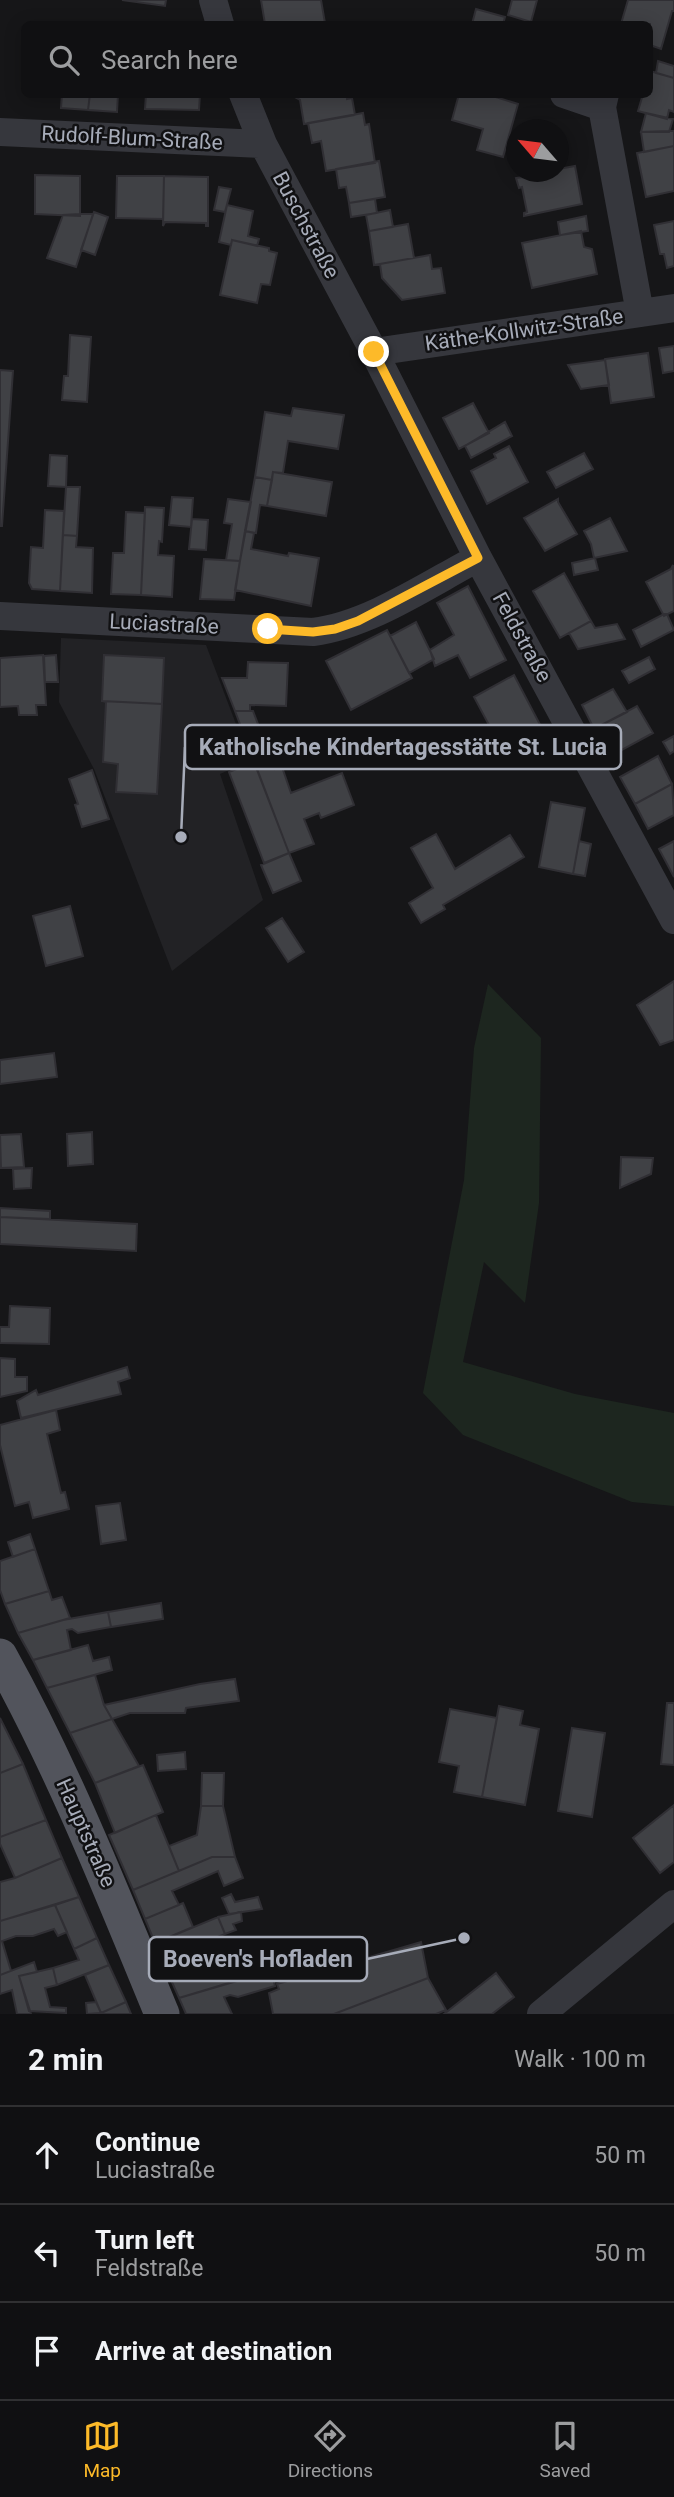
<!DOCTYPE html>
<html lang="en">
<head>
<meta charset="utf-8">
<style>
  :root { --surface:#101012; --page:#19191b; --text:#f1f3f6; --muted:#9c9d9f; --line:#303032; --accent:#fdba29 }
  body { margin:0; font-family:Roboto,sans-serif; background:var(--page); color:var(--text) }
  .compass { position:absolute; left:506px; top:119px; width:63px; height:63px; border-radius:50%; background:var(--surface); box-shadow:0 4px 18px #0003; rotate:298deg }
  .stop { position:absolute; width:21px; height:21px; margin:-16px; border:5px solid #fdba29; border-radius:50%; background:#fff }
  .stop.end { background:#fdba29; border-color:#fff; box-shadow:0 2px 7px #0008 }
  .list { margin:0; padding:0; list-style:none }
  h2 { display:flex; justify-content:space-between; align-items:center; height:91px; margin:0; padding:0 28px; font-size:30px }
  h2 small { font-size:23px; font-weight:400; color:var(--muted) }
  .list li { display:grid; grid-template-columns:46px 1fr auto; gap:21px; align-items:center; box-sizing:border-box; height:98px; padding:0 28px; border-top:2px solid var(--line) }
  .list b { display:block; font-size:26px; white-space:nowrap }
  .list p { margin:0; font-size:23px; white-space:nowrap; color:var(--muted) }
  .list em { font-size:23px; font-style:normal; color:var(--muted) }
  .icon { flex:none; width:38px; height:38px; fill:none; stroke:currentColor; stroke-width:2; stroke-linecap:round; stroke-linejoin:round }
  .map { position:relative; flex:none; width:674px; height:2014px; overflow:hidden }
  .search { position:absolute; background:var(--surface); box-shadow:0 4px 18px #0003; left:21px; right:21px; top:21px; height:77px; display:flex; align-items:center; gap:18px; box-sizing:border-box; padding:0 24px; border-radius:10px; color:var(--muted); font-size:26px }
  .sheet { height:385px; background:var(--surface) }
  nav { display:flex; justify-content:space-around; align-items:center; box-sizing:border-box; height:98px; border-top:2px solid var(--line); background:var(--surface); font-size:19px; color:var(--muted) }
  nav a { display:grid; justify-items:center; gap:4px }
  nav .on { color:var(--accent) }
  .map>svg:first-child { display:block }
  .built { fill:#222225 }
  .green { fill:#1d261f }
  .building { fill:#404145; stroke:#302f34; stroke-width:2 }
  .lines { fill:none; stroke-linecap:round; stroke-linejoin:round }
  .minor { stroke:#36373d; stroke-width:28 }
  .major { stroke:#52545c; stroke-width:35 }
  .route { stroke:#fdba29; stroke-width:9 }
  .labels { text-anchor:middle; dominant-baseline:central; stroke-width:5; stroke-linejoin:round; paint-order:stroke }
  .street-label { font-size:21px; fill:#a7acb9; stroke:#111113 }
  .leader { fill:none; stroke:#a7acb9; stroke-width:2.5 }
  .callout-dot { fill:#a7acb9; stroke:#111113; stroke-width:2.5 }
  .callout { fill:#111113; stroke:#a7acb9; stroke-width:2.5 }
  .callout-label { font-size:23px; text-anchor:middle; font-weight:bold; fill:#a7acb9 }
</style>
</head>
<body>
<div class="map">
<svg width="674" height="2014" viewBox="0 0 674 2014">
  <rect width="100%" height="100%" fill="#161618"/>
  <path class="built" d="M61,638L206,645L250,761L220,774L263,900L172,971L94,769L59,702Z"/>
  <path class="green" d="M488,984L541,1038L539,1203L525,1303L484,1262L463,1362L575,1394L674,1413V1506L632,1502L463,1435L423,1393L464,1180L474,1048Z"/>
  <path class="building" d="M122,0H166L165,6Z
    M261,0H321L325,23L265,24Z
    M512,0H537L531,22L508,15Z
    M628,0H674V11H672L661,49L650,45V24H621Z
    M476,9L505,17L503,24H472Z
    M658,61L674,66V78L656,73Z
    M650,71L674,78V112L669,110L667,119L638,111L643,94H650Z
    M62,94H90L88,110L61,108Z
    M90,94H118L117,112L88,110Z
    M146,94H200L199,110L145,109Z
    M347,94V99L352,98L355,115L304,124L300,100L293,96Z
    M459,94H486L518,104L503,157L477,150L483,129L452,120Z
    M363,113L365,125L369,124L375,163L326,171L321,141L312,143L308,123Z
    M646,113L673,119L669,132H641Z
    M670,131H674V146L644,152L641,132Z
    M674,146V191L646,197L637,153Z
    M379,161L385,197L349,203L346,187L339,188L336,169Z
    M575,166L582,204L524,216V213L527,212L522,187L519,188L516,178L558,172V169Z
    M35,175L80,176V216L35,214Z
    M117,176H164L163,219L116,218Z
    M164,176L208,177V226H206V223L165,222L163,226Z
    M219,187L231,189L225,212L214,210Z
    M375,199L377,213L351,217L349,203Z
    M227,205L253,211L248,236L259,239L257,246L232,240L231,245L219,242Z
    M390,210L393,227L369,231L366,215Z
    M94,212L108,217L95,255L81,250Z
    M80,214H93L76,267L47,258L63,215Z
    M586,216L588,231L560,235L558,222Z
    M674,221V266L667,268L664,254H660L654,225Z
    M408,224L414,258L374,265L369,231Z
    M581,231L584,247L592,249L597,274L532,288L522,243Z
    M232,240L269,248V251L277,253L270,285L261,284L257,303L220,295Z
    M430,255L432,269L441,268L445,293L402,300L382,278L380,264Z
    M70,335L91,337L87,402L62,400L64,376H68Z
    M674,346V371L663,373L659,348Z
    M648,353L654,397L611,403L605,359Z
    M605,360L609,385L581,389L568,365Z
    M0,370L13,371L2,526H0Z
    M473,403L489,433L459,449L443,418Z
    M293,408L344,415L338,449L288,441L283,473L273,472L272,480L255,477L265,412L291,416Z
    M505,422L512,436L471,458L465,446Z
    M509,446L528,482L487,504L471,471L496,458L494,454Z
    M584,453L593,469L556,488L547,472Z
    M50,455L67,456L66,487L48,486Z
    M273,472L332,482L326,516L267,506Z
    M255,477L272,480L267,506L260,505L256,533L245,531Z
    M66,487H80L77,536L63,535Z
    M172,497L193,498L191,527L169,525Z
    M228,499L251,502L240,561L226,560L232,524L224,523Z
    M558,499V502L577,534L545,551L524,518Z
    M145,507L164,508L162,542L159,541L158,555L174,556L172,597L141,595Z
    M45,510L64,511L60,591L32,589L29,583L31,547L43,548Z
    M126,512L145,513L141,595L111,594L113,553H124Z
    M610,518L627,551L594,558L591,544L584,531Z
    M192,519L208,520L206,550L189,549Z
    M245,531L254,533L251,549L288,556L289,553L319,558L311,606L235,590Z
    M63,535L77,536L76,547L93,548L92,593L60,591Z
    M595,558L598,570L574,575L572,563Z
    M204,559L240,561L234,600L200,599Z
    M673,565L674,611L664,616L646,582L671,569Z
    M564,573L591,621L560,638L533,591Z
    M468,586L506,660L470,678L458,655L435,666L430,650L454,635L437,603Z
    M664,614H667L674,630L641,647L633,630Z
    M591,621L595,628L617,624L625,639L578,649L569,633Z
    M416,622L434,659L409,673L390,636Z
    M387,630L412,678L351,710L326,661Z
    M43,655L46,705H36L37,715H19L18,706L0,707V658Z
    M56,655L58,682H45L44,656Z
    M104,655L164,658L162,704L102,701Z
    M649,657L655,669L629,683L622,671Z
    M248,662L288,663L286,706L250,705V711H235L222,678H247Z
    M514,675L546,736L506,757L474,697Z
    M613,689L627,712L594,729L582,705Z
    M102,701L162,704L157,794L116,792L118,764L103,762L106,702Z
    M637,706L653,733L609,757L594,729Z
    M235,711H253L275,769L282,767L291,793L342,773L354,805L321,818L319,813L304,819L314,844L289,853Z
    M674,736V751L670,754L663,742Z
    M658,756L672,784L635,804L620,777Z
    M254,762L289,853L264,863L229,772Z
    M92,770L109,819L82,827L75,805L78,804L69,779Z
    M672,784L674,815L648,829L635,804Z
    M551,802L585,808L573,874L539,867Z
    M436,834L455,869L510,835L524,857L443,905L445,909L421,923L409,903L433,888L411,848Z
    M579,841L591,844L585,876L573,874Z
    M674,841V877L659,849Z
    M289,853L301,881L273,893L261,865Z
    M70,906L83,956L46,966L33,916Z
    M282,918L304,952L288,962L266,928Z
    M674,981V1040L660,1045L637,1005Z
    M54,1053L57,1077L0,1084V1060Z
    M92,1132L93,1164L68,1166L67,1134Z
    M21,1134L24,1167L1,1168L0,1135Z
    M621,1157L653,1158L651,1174L620,1188Z
    M32,1168L31,1188L14,1189L13,1169Z
    M0,1208L50,1211V1219L0,1217Z
    M0,1217L137,1224L136,1251L0,1244Z
    M10,1306L50,1308L49,1344L0,1343V1327H9Z
    M0,1358L15,1359V1377H27V1391L0,1397Z
    M127,1367L130,1378L118,1382L121,1394L21,1418L17,1401L36,1390L38,1395Z
    M56,1410L60,1430L47,1434L61,1493L65,1492L69,1509L33,1518L29,1502L15,1506L0,1445V1425Z
    M120,1503L126,1540L101,1544L96,1506Z
    M30,1534L35,1549L13,1557L8,1542Z
    M35,1549L49,1591L5,1604L0,1590V1561Z
    M49,1591L52,1600L62,1597L70,1618L18,1633L5,1604Z
    M161,1603L163,1619L111,1627L108,1612Z
    M108,1612L111,1627L78,1633L72,1629L67,1630L71,1650L33,1660L18,1633L63,1620Z
    M88,1645L93,1661L109,1657L112,1670L47,1688L33,1660Z
    M95,1675L104,1705L112,1719L70,1733L47,1688Z
    M235,1679L239,1701L186,1708L185,1713H130L112,1719L104,1705L200,1684Z
    M667,1703H674V1765L661,1764Z
    M499,1706L523,1711L520,1725L539,1729L525,1805L482,1797Z
    M450,1709L497,1718L482,1797L454,1792L459,1766L439,1762Z
    M0,1718L23,1764L0,1773Z
    M112,1719L139,1766L95,1783L70,1733Z
    M572,1728L605,1733L592,1817L558,1811Z
    M185,1752L186,1769L158,1771L157,1755Z
    M23,1764L46,1820L0,1837V1773Z
    M143,1765L163,1812L115,1833L95,1783Z
    M202,1773H224L223,1806H201Z
    M674,1805V1862L660,1873L633,1838Z
    M201,1806H223L235,1857H212L179,1871L169,1846L197,1835Z
    M156,1815L179,1871L133,1890L109,1835Z
    M46,1820L62,1858L15,1878L0,1844V1837Z
    M212,1857H235L243,1878L224,1886L218,1871L172,1891L179,1905L145,1919L133,1890Z
    M62,1858L79,1897L0,1921V1882L15,1878Z
    M231,1894L235,1902L258,1897L262,1909L229,1914L222,1898Z
    M79,1897L97,1938L74,1949L55,1905Z
    M183,1903L193,1927L155,1943L145,1919Z
    M55,1905L67,1932L58,1936L54,1929L33,1936H16L2,1941L11,1971L0,1975V1921Z
    M241,1912L242,1921L233,1924L236,1930L225,1934L218,1917Z
    M218,1917L225,1934L201,1944L206,1955L167,1971L155,1943Z
    M97,1938L109,1965L57,1985L53,1968L79,1960L74,1949Z
    M421,1942L428,1978L334,2014H273L269,1993L279,1989L277,1984Z
    M206,1955L212,1970L238,1963L242,1979L179,1998L167,1971Z
    M34,1962L37,1972L19,1976L31,2014H17L12,1990L0,1994V1975Z
    M109,1965L126,2002L101,2013L85,1975Z
    M53,1968L57,1985L45,1988L50,2007L66,2008V2013L29,2011L19,1976Z
    M271,1971L275,1986L238,1997L230,1995L224,1997L232,2014H186L179,1998Z
    M496,1973L514,1997L492,2014H444Z
    M428,1978L446,2010L436,2014H334Z
    M96,2002L101,2013L87,2014L86,2003Z
    M126,2002L131,2014H100L101,2013Z"/>
  <g class="lines">
    <path class="minor" d="M213,0L220,24
      M243,94L263,144L374,352L478,558L674,920
      M564,94L602,107
      M605,94L602,107L640,313
      M0,132L263,144
      M374,352L674,308
      M0,616L313,632C369,625 427,585 478,558
      M541,2014L674,1904"/>
    <path class="major" d="M0,1656C64,1771 112,1893 162,2014"/>
  </g>
  <g class="lines">
    <path class="route" d="M268,629L313,632L335,629L358,621L478,558L374,352"/>
  </g>
  <g class="labels">
    <g class="street-label">
      <text transform="translate(132 138) rotate(3)">Rudolf-Blum-Straße</text>
      <text transform="translate(306 225) rotate(62)">Buschstraße</text>
      <text transform="translate(524 330) rotate(-8)">Käthe-Kollwitz-Straße</text>
      <text transform="translate(164 624) rotate(3)">Luciastraße</text>
      <text transform="translate(522 637) rotate(61)">Feldstraße</text>
      <text transform="translate(86 1833) rotate(66)">Hauptstraße</text>
    </g>
  </g>
  <path class="leader" d="M181 837L185 747M464 1938L367 1959"/>
  <g class="callout-dot">
    <circle cx="181" cy="837" r="7"/>
    <circle cx="464" cy="1938" r="7"/>
  </g>
  <g class="callout">
    <rect x="185" y="725" width="436" height="44" rx="7"/>
    <rect x="149" y="1937" width="218" height="44" rx="7"/>
  </g>
  <g class="callout-label">
    <text x="403" y="755">Katholische Kindertagesstätte St. Lucia</text>
    <text x="258" y="1967">Boeven's Hofladen</text>
  </g>
</svg>
<svg class="compass" viewBox="-18 -18 36 36"><path d="M0-13l5 13h-10z" fill="#e53935"/><path d="M0 13l5-13h-10z" fill="#9c9d9f"/></svg>
<div class="stop" style="left:268px;top:629px"></div>
<div class="stop end" style="left:374px;top:352px"></div>
<div class="search"><svg class="icon" aria-label="search" viewBox="0 0 24 24"><circle cx="10" cy="10" r="6"/><path d="M15 15l6 6"/></svg>Search here</div>
</div>
<section class="sheet">
<h2>2 min<small>Walk · 100 m</small></h2>
<ul class="list">
<li><svg class="icon" aria-label="ahead" viewBox="0 0 24 24"><path d="M12 20V5M6 11l6-6 6 6"/></svg><div><b>Continue</b><p>Luciastraße</p></div><em>50 m</em></li>
<li><svg class="icon" aria-label="left" viewBox="0 0 24 24"><path d="M17 20v-9H6M10 6l-5 5 5 5"/></svg><div><b>Turn left</b><p>Feldstraße</p></div><em>50 m</em></li>
<li><svg class="icon" aria-label="arrive" viewBox="0 0 24 24"><path d="M6 21V4h12l-3 4 3 4H6"/></svg><div><b>Arrive at destination</b></div></li>
</ul>
</section>
<nav>
<a class="on"><svg class="icon" aria-label="map" viewBox="0 0 24 24"><path d="M3 6l6-2 6 2 6-2v14l-6 2-6-2-6 2zM9 4v14M15 6v14"/></svg>Map</a>
<a><svg class="icon" aria-label="directions" viewBox="0 0 24 24"><path d="M12 3l9 9-9 9-9-9zM9 14v-3h6M13 9l2 2-2 2"/></svg>Directions</a>
<a><svg class="icon" aria-label="saved" viewBox="0 0 24 24"><path d="M7 4h10v16l-5-4-5 4z"/></svg>Saved</a>
</nav>
</body>
</html>
